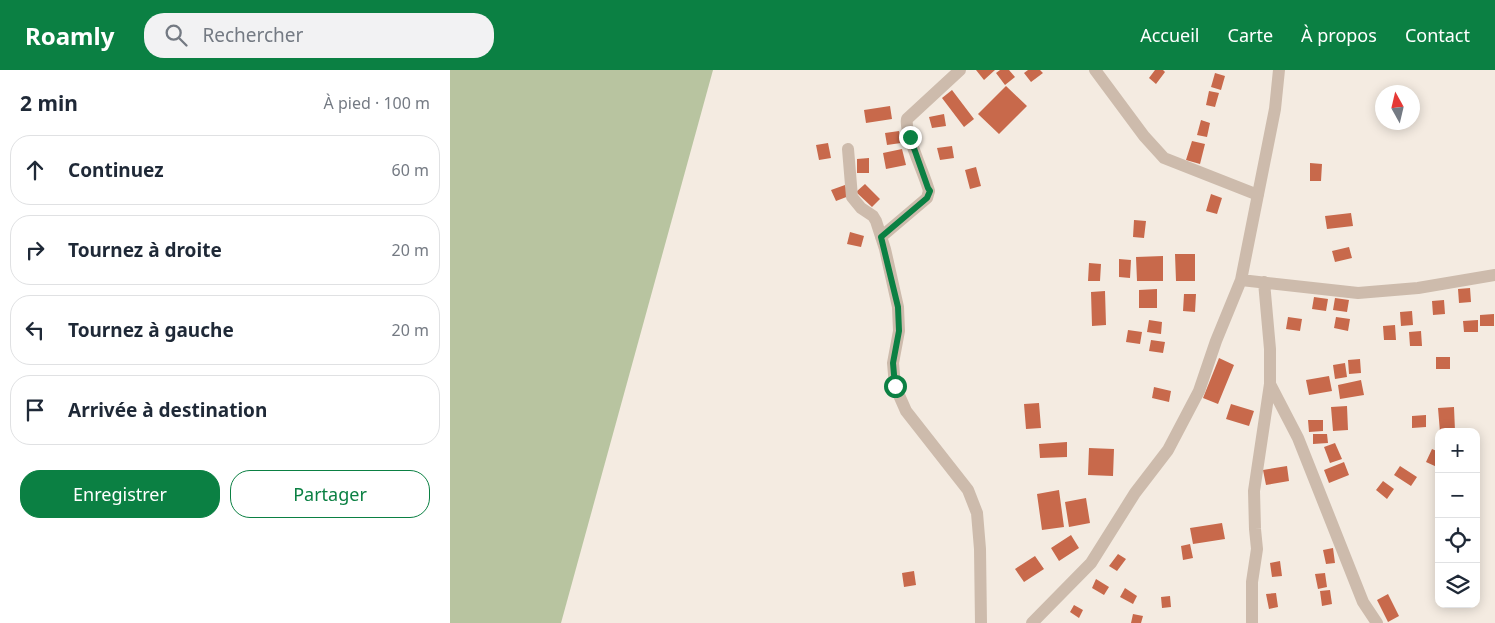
<!DOCTYPE html>
<html lang="fr">
<head>
<meta charset="utf-8">
<style>
  :root { --surface:#fff; --page:#f2f2f3; --text:#1f2937; --muted:#747a83; --line:#e0e1e3; --accent:#0b8043 }
  body { margin:0; font-family:"Noto Sans",sans-serif; background:var(--page); color:var(--text) }
  .controls { position:absolute; right:15px; bottom:15px; display:grid; overflow:hidden; border-radius:10px; box-shadow:0 2px 12px #0003 }
  .controls button { width:45px; height:45px; display:grid; place-items:center; padding:0; border:0; border-bottom:1px solid var(--line); background:var(--surface); color:var(--text); font:25px sans-serif }
  .compass { position:absolute; left:925px; top:15px; width:45px; height:45px; border-radius:50%; background:var(--surface); box-shadow:0 2px 12px #0003; rotate:352deg }
  .stop { position:absolute; width:15px; height:15px; margin:-11px; border:4px solid #0b8043; border-radius:50%; background:#fff }
  .stop.end { background:#0b8043; border-color:#fff; box-shadow:0 1px 5px #0008 }
  .list { margin:0; padding:0; list-style:none }
  h2 { display:flex; justify-content:space-between; align-items:center; height:65px; margin:0; padding:0 20px; font-size:21px }
  h2 small { font-size:16px; font-weight:400; color:var(--muted) }
  .list li { display:grid; grid-template-columns:32px 1fr auto; gap:15px; align-items:center; box-sizing:border-box; height:70px; margin:0 10px 10px; padding:0 10px; border:1px solid var(--line); border-radius:20px }
  .list b { display:block; font-size:19px; white-space:nowrap }
  .list em { font-size:16px; font-style:normal; color:var(--muted) }
  .actions { display:flex; gap:10px; padding:15px 20px }
  .actions a { flex:1; padding:11px 0; border:1px solid var(--accent); border-radius:20px; text-align:center; font-size:18px; color:var(--accent) }
  .actions .main { background:var(--accent); color:#fff }
  .icon { flex:none; width:28px; height:28px; fill:none; stroke:currentColor; stroke-width:2; stroke-linecap:round; stroke-linejoin:round }
  .map { position:relative; flex:none; width:1045px; height:553px; overflow:hidden }
  header { display:flex; align-items:center; gap:30px; box-sizing:border-box; height:70px; padding:0 25px; background:var(--accent); color:#fff }
  header strong { font-size:24px }
  nav { display:flex; gap:28px; margin-inline-start:auto; font-size:18px }
  .search { width:350px; height:45px; background:var(--page); display:flex; align-items:center; gap:12px; box-sizing:border-box; padding:0 18px; border-radius:20px; color:var(--muted); font-size:19px }
  main { display:flex }
  aside { flex:1; background:var(--surface) }
  .map>svg:first-child { display:block }
  .green { fill:#b8c4a0 }
  .building { fill:#c8694b }
  .lines { fill:none; stroke-linecap:round; stroke-linejoin:round }
  .street { stroke:#cdbbac; stroke-width:12 }
  .route { stroke:#0b8043; stroke-width:6 }
</style>
</head>
<body>
<header>
<strong>Roamly</strong>
<div class="search"><svg class="icon" aria-label="search" viewBox="0 0 24 24"><circle cx="10" cy="10" r="6"/><path d="M15 15l6 6"/></svg>Rechercher</div>
<nav><a>Accueil</a><a>Carte</a><a>À propos</a><a>Contact</a></nav>
</header>
<main>
<aside>
<h2>2 min<small>À pied · 100 m</small></h2>
<ul class="list">
<li><svg class="icon" aria-label="ahead" viewBox="0 0 24 24"><path d="M12 20V5M6 11l6-6 6 6"/></svg><div><b>Continuez</b></div><em>60 m</em></li>
<li><svg class="icon" aria-label="right" viewBox="0 0 24 24"><path d="M7 20v-9h11M14 6l5 5-5 5"/></svg><div><b>Tournez à droite</b></div><em>20 m</em></li>
<li><svg class="icon" aria-label="left" viewBox="0 0 24 24"><path d="M17 20v-9H6M10 6l-5 5 5 5"/></svg><div><b>Tournez à gauche</b></div><em>20 m</em></li>
<li><svg class="icon" aria-label="arrive" viewBox="0 0 24 24"><path d="M6 21V4h12l-3 4 3 4H6"/></svg><div><b>Arrivée à destination</b></div></li>
</ul>
<div class="actions"><a class="main">Enregistrer</a><a>Partager</a></div>
</aside>
<div class="map">
<svg width="1045" height="553" viewBox="0 0 1045 553">
  <rect width="100%" height="100%" fill="#f4ebe1"/>
  <path class="green" d="M0,0H263L111,553H0Z"/>
  <path class="building" d="M526,0H545L534,10Z
    M550,0H559L565,7L555,15L546,3Z
    M578,0H590L593,3L581,12L574,3Z
    M705,0H713L715,2L706,14L699,8Z
    M765,3L775,6L771,20L761,17Z
    M556,16L577,36L549,64L528,44Z
    M502,20L524,49L514,57L492,28Z
    M759,21L769,23L765,37L756,35Z
    M440,36L442,49L416,53L414,40Z
    M494,44L496,56L482,58L479,47Z
    M751,50L760,53L757,67L747,65Z
    M449,61L451,73L437,75L435,63Z
    M742,71L755,74L750,94L736,90Z
    M378,73L381,88L369,90L366,75Z
    M502,76L504,88L490,90L487,78Z
    M452,79L456,95L436,99L433,83Z
    M419,88V103H407V89Z
    M860,93L872,94L871,111H860Z
    M526,97L531,116L520,119L515,100Z
    M415,114L430,129L422,137L406,122Z
    M395,115L399,126L386,131L381,120Z
    M761,124L772,128L767,144L756,141Z
    M901,143L903,156L877,159L875,146Z
    M684,150L696,151L694,168L683,167Z
    M400,162L414,166L411,177L397,174Z
    M899,177L902,188L885,192L882,181Z
    M725,184H745V211H726Z
    M713,186V211H687L686,187Z
    M669,189L681,190L680,208L669,207Z
    M639,193L651,194L650,211H638Z
    M1020,218L1021,232L1009,233L1008,219Z
    M707,219V238H689V220Z
    M655,221L656,255L642,256L641,222Z
    M734,224H746L745,242L733,241Z
    M864,227L878,229L876,241L862,239Z
    M885,228L899,230L897,242L883,240Z
    M994,230L995,244L983,245L982,231Z
    M962,241L963,255L951,256L950,242Z
    M1044,244V256H1030V245Z
    M838,247L852,249L850,261L836,259Z
    M886,247L900,249L898,261L884,258Z
    M699,250L712,252L711,264L697,262Z
    M1028,250V262H1014L1013,251Z
    M945,255L946,270H934L933,256Z
    M678,260L692,262L690,274L676,272Z
    M971,261L972,276H960L959,262Z
    M701,270L715,272L713,283L699,281Z
    M986,287H1000V299H986Z
    M769,288L784,295L768,334L753,328Z
    M910,289L911,303L899,304L898,290Z
    M895,293L897,307L885,309L883,295Z
    M879,306L882,321L859,325L856,310Z
    M911,310L914,325L890,329L888,315Z
    M704,317L721,321L719,332L702,328Z
    M589,333L591,358L576,359L574,334Z
    M781,334L804,341L799,356L776,349Z
    M897,336L898,360L883,361L881,337Z
    M1004,337L1005,361L990,362L988,338Z
    M976,345V357L962,358V346Z
    M858,350H873V361L859,362Z
    M863,364H877L878,373L863,374Z
    M617,372V387L590,388L589,374Z
    M885,373L892,389L880,393L874,377Z
    M639,378L664,379L663,406L638,405Z
    M982,379L989,382V393L987,397L976,392Z
    M894,392L899,405L879,413L874,400Z
    M837,396L839,411L816,415L813,400Z
    M950,396L967,407L961,416L944,405Z
    M933,411L944,419L937,429L926,420Z
    M609,420L614,457L592,460L587,424Z
    M636,428L640,453L619,457L615,432Z
    M772,453L775,469L743,474L740,458Z
    M621,465L629,478L609,491L601,478Z
    M740,474L743,488L733,490L731,476Z
    M883,478L885,493L876,494L873,480Z
    M668,484L676,489L667,501L659,496Z
    M585,486L594,499L574,512L565,499Z
    M830,491L832,506L822,507L820,493Z
    M464,501L466,515L454,517L452,503Z
    M875,503L877,517L868,519L865,504Z
    M646,509L659,517L654,525L642,518Z
    M675,518L687,526L683,534L670,527Z
    M880,520L882,534L872,536L870,521Z
    M826,523L828,537L819,539L816,524Z
    M938,524L949,546L938,552L927,530Z
    M720,526L721,537L712,538L711,527Z
    M624,535L633,540L629,548L620,542Z
    M683,544L693,546L691,553H681Z"/>
  <g class="lines">
    <path class="street" d="M645,0L694,66L714,88L808,125
      M398,79L402,127L411,138L423,146L426,151L435,179L448,237L449,261L443,293L445,316L456,341L518,420L527,443L530,479L531,553
      M431,167L477,128L479,121C475,105 454,62 457,49L510,0
      M791,210L908,223L968,218L1045,205
      M814,212L820,279V314L848,368L913,532L927,553
      M582,553L641,493L685,423L718,380L749,321L766,271L791,210L825,39L829,0
      M802,553V512L807,479L805,459L804,421L820,314"/>
  </g>
  <g class="lines">
    <path class="route" d="M445,316L443,293L449,261L448,237L431,167L477,128L480,121L478,118L460,67"/>
  </g>
</svg>
<div class="controls">
<button>+</button>
<button>−</button>
<button><svg class="icon" aria-label="locate" viewBox="0 0 24 24"><circle cx="12" cy="12" r="6"/><path d="M12 2v4M12 18v4M2 12h4M18 12h4"/></svg></button>
<button><svg class="icon" aria-label="layers" viewBox="0 0 24 24"><path d="M12 4l9 5-9 5-9-5zM3 14l9 5 9-5"/></svg></button>
</div>
<svg class="compass" viewBox="-18 -18 36 36"><path d="M0-13l5 13h-10z" fill="#e53935"/><path d="M0 13l5-13h-10z" fill="#747a83"/></svg>
<div class="stop" style="left:445px;top:316px"></div>
<div class="stop end" style="left:460px;top:67px"></div>
</div>
</main>
</body>
</html>
